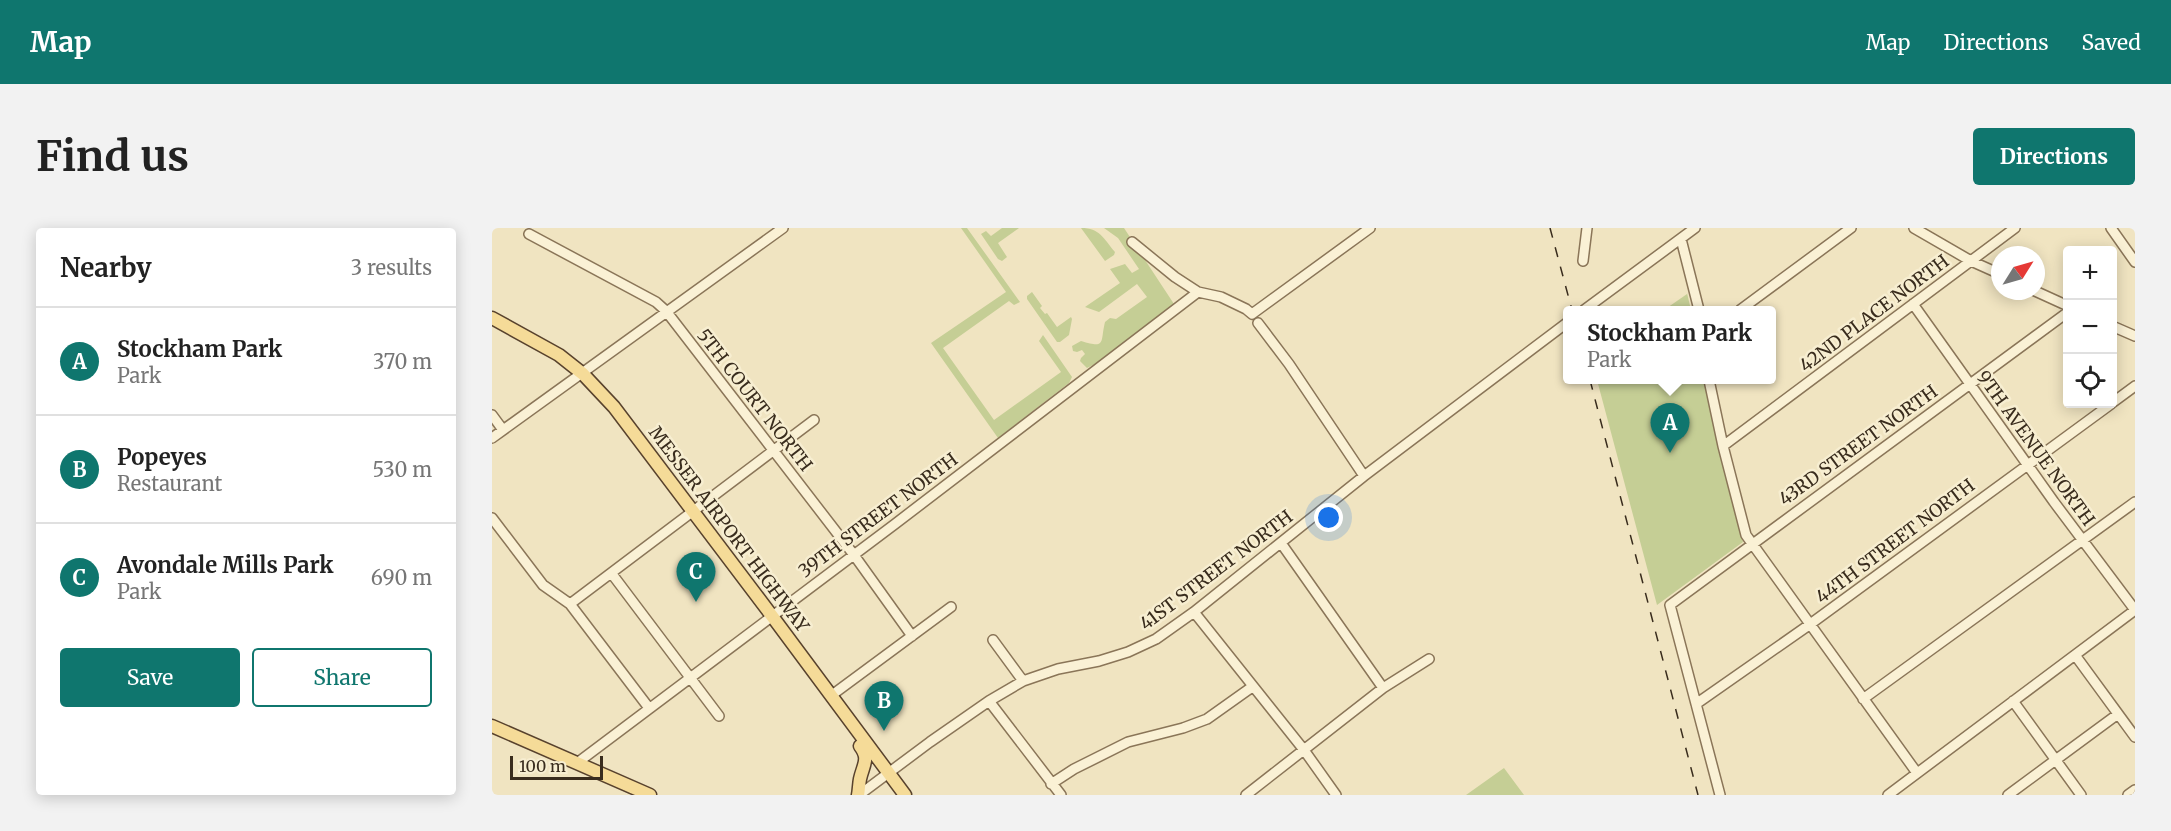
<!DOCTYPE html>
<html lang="en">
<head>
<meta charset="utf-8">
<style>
  :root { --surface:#fff; --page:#f2f2f2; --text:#222; --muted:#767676; --line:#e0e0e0; --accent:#0f766e }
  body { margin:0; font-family:Merriweather,serif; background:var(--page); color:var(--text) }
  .controls { position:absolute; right:18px; top:18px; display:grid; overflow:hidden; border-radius:6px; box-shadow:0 3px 15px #0003 }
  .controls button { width:54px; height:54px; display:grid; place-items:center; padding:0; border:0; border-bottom:2px solid var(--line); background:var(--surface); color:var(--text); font:30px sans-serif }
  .compass { position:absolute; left:1499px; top:18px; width:54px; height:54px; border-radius:50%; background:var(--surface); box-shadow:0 3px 15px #0003; rotate:53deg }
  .scale { position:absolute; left:18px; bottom:15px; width:93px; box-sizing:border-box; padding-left:6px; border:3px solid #392c1d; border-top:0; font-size:16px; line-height:21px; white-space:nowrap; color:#392c1d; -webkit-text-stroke:4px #f7eed1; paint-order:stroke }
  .you { position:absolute; left:837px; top:290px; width:21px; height:21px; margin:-15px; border:4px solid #fff; border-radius:50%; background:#1a73e8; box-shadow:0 0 0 9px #1a73e833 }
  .badge { display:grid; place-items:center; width:39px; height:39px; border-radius:50%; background:var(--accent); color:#fff; font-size:20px; font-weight:700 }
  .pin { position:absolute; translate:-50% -50px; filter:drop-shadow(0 2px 3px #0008) }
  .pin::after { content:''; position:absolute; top:32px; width:21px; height:18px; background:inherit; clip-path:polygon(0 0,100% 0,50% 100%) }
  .popup { position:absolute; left:1071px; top:78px; width:213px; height:78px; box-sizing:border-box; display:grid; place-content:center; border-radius:6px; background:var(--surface); filter:drop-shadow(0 2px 4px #0005); font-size:20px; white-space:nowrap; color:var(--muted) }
  .popup b { font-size:22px; color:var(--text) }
  .popup::after { content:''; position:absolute; left:50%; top:100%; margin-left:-12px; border:12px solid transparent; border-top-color:var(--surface) }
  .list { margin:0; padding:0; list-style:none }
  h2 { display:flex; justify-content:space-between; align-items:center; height:78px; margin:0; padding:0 24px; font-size:26px }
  h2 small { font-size:20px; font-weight:400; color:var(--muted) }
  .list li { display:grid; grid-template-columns:39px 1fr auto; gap:18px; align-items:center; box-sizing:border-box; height:108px; padding:0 24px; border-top:2px solid var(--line) }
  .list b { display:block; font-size:22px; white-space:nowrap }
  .list p { margin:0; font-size:20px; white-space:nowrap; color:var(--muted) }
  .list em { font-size:20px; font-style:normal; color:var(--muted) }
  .actions { display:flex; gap:12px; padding:18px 24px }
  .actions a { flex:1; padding:14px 0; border:2px solid var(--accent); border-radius:6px; text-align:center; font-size:21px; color:var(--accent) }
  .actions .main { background:var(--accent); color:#fff }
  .icon { flex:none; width:33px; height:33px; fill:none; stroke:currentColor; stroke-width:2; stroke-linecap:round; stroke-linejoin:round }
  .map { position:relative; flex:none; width:1643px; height:567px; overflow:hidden; border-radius:6px }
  header { display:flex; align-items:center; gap:36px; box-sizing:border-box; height:84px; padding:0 30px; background:var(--accent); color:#fff }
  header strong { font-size:28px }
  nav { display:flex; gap:33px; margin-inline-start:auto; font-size:21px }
  .intro { display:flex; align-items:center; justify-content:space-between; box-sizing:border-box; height:144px; padding:0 36px }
  h1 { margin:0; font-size:42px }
  .button { padding:15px 27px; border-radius:6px; background:var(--accent); color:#fff; font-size:21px; font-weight:700 }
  main { display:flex; gap:36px; padding:0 36px }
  aside { flex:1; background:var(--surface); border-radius:6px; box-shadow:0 3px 15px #0003 }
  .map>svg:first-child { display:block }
  .green { fill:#c5ce95 }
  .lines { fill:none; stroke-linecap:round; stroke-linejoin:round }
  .minor-casing { stroke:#8a7558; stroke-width:12 }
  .major-casing { stroke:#58422d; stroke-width:15 }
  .minor { stroke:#faf1d5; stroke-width:9 }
  .major { stroke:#f5db98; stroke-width:12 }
  .rail { stroke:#392c1d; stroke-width:1.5; stroke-dasharray:10 10; stroke-linecap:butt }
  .labels { text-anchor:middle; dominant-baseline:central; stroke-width:5; stroke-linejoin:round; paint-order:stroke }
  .street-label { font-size:18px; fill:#392c1d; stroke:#f7eed1 }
</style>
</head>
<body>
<header>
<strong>Map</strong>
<nav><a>Map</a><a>Directions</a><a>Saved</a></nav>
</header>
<div class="intro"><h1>Find us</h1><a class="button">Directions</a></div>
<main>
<aside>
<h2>Nearby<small>3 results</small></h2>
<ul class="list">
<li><span class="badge">A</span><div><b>Stockham Park</b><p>Park</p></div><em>370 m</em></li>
<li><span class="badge">B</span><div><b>Popeyes</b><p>Restaurant</p></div><em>530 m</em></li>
<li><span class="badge">C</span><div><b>Avondale Mills Park</b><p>Park</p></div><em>690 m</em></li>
</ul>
<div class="actions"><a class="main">Save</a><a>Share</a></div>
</aside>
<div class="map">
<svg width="1643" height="567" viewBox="0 0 1643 567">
  <rect width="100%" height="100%" fill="#f0e4c1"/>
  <path class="green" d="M469,0H475L528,74L522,77L517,73L451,120L502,192L569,144L547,113L551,107L580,149L577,155L506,210L439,115L514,64Z
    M510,0H527L506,15L515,29L510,33L506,31L489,6L494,3L499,8Z
    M589,0C608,0 611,10 623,24L622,27L613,33Z
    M612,0H632L682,76L603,136L595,140L588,133L589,130L593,126L590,122L585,124L581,123L580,118L589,113C615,121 608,114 613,94L618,90L624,91L655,69L645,56L607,84L593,79L628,55L618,41L633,36L640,45L647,41L626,10Z
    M540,64L550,78L548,80L553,86L555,85L565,99L579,89L580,91L577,107L568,114H565L535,71V68Z
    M1195,65L1199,82H1172L1195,66Z
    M1105,152H1215L1251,314L1165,377Z
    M1012,540L1032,567H974Z"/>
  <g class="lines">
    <defs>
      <path id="minor" d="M1422,0L1479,33L1508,46
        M1619,0L1643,34
        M37,6L164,74L174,83L362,327L420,408
        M1189,11L1207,82
        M640,14L683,49L706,64L729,69L754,81L760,86L878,0
        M1091,33L1095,0
        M1543,63L1576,78
        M1421,76L1562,274L1643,382
        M1092,82L1203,0
        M1248,82L1359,0
        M766,95L797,136L872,248
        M1620,98L1643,108
        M1217,152L1231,218L1254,307L1425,545
        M1620,175L1643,158
        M0,187L11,202
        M0,210L291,0
        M1231,218L1523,0
        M0,290L51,357L78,376L157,480
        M789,315L891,460
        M120,346L227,488
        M78,376L322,192
        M702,384L812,522L844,567
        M501,412L531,453
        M1583,427L1643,509
        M340,467L459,379
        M1371,471L1643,274
        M497,473L569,567
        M1521,473L1589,567
        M1204,476L1317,397L1619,176
        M85,535L403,296L706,64
        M559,556L582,541L636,514L691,500L715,491L760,459
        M367,567L438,514L497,473L531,453L566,441L607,433L636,424L664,411L702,384L872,248L1076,94
        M754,567L891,460L937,431
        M1228,567L1178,377L1576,84
        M1396,567L1643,382
        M1516,567L1626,486
        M1636,567L1643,562"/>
      <path id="major" d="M0,90L67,127L91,146L122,179L280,388L413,567
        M0,498L158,567
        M366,567C367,562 367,556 368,551C371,537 378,531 368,518"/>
    </defs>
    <use href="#minor" class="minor-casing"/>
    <use href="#major" class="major-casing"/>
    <use href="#minor" class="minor"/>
    <use href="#major" class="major"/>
    <path class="rail" d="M1058,0L1080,82
      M1098,152L1206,567"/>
  </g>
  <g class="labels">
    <g class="street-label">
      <text transform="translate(1382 85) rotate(-37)">42ND PLACE NORTH</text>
      <text transform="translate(263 172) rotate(52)">5TH COURT NORTH</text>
      <text transform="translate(1366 217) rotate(-36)">43RD STREET NORTH</text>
      <text transform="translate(1544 220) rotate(54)">9TH AVENUE NORTH</text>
      <text transform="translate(386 287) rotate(-37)">39TH STREET NORTH</text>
      <text transform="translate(237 301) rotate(53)">MESSER AIRPORT HIGHWAY</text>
      <text transform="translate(1403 313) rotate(-37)">44TH STREET NORTH</text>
      <text transform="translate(724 342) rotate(-37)">41ST STREET NORTH</text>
    </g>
  </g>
</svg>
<div class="controls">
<button>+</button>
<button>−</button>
<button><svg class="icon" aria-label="locate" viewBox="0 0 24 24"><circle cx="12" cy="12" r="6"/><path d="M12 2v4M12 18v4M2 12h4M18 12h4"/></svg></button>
</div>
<svg class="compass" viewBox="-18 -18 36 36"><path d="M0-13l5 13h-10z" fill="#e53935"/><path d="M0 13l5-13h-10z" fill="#767676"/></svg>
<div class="scale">100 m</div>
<div class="you"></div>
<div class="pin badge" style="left:1178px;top:225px">A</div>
<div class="popup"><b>Stockham Park</b>Park</div>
<div class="pin badge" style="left:392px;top:503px">B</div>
<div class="pin badge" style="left:204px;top:374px">C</div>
</div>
</main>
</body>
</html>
